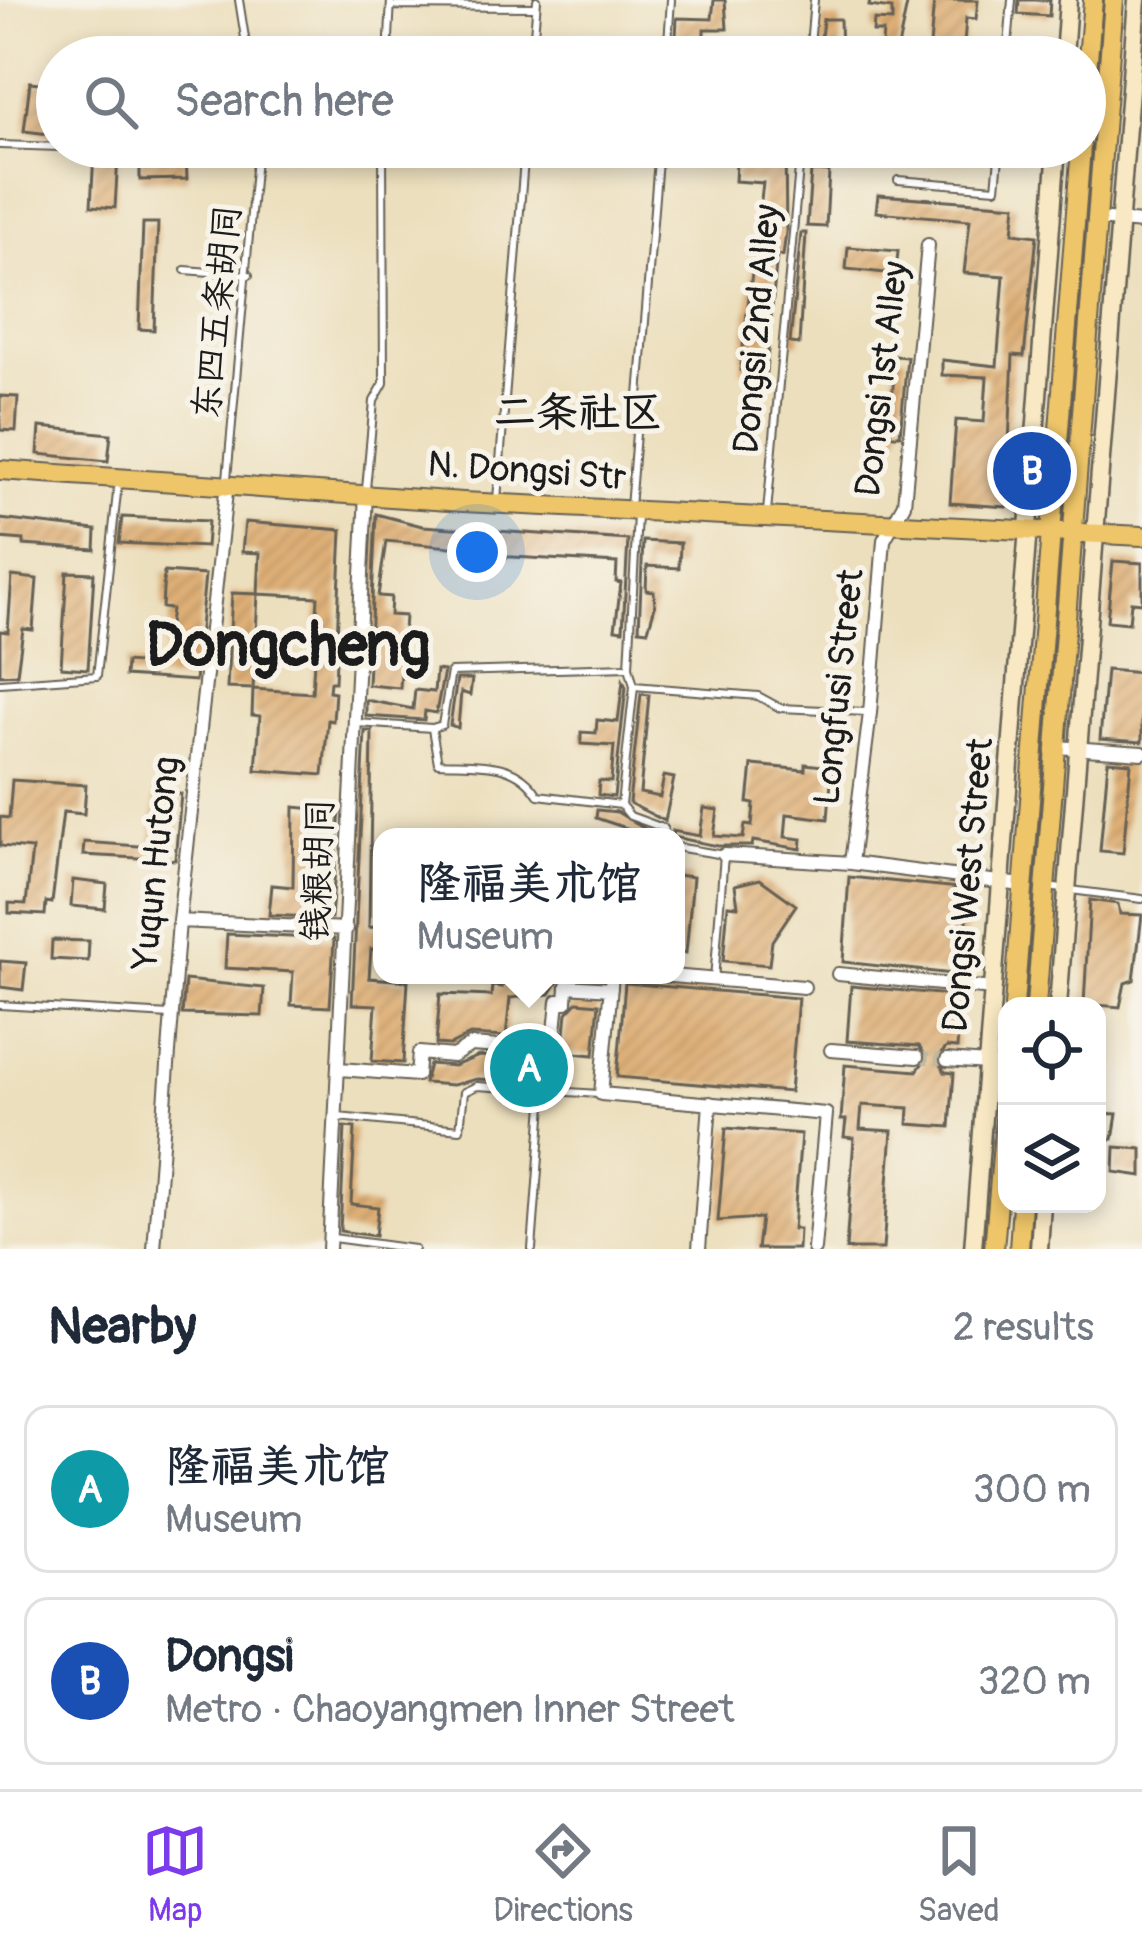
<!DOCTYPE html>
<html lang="en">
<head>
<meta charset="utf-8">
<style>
  :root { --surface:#fff; --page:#f2f2f3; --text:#1f2937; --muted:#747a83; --line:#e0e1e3; --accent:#7c3aed }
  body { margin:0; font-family:Pangolin,"LXGW WenKai TC",sans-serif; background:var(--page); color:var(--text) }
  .controls { position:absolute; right:36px; bottom:36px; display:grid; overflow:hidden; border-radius:24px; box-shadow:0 6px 18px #0003 }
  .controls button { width:108px; height:108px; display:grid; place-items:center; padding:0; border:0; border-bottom:3px solid var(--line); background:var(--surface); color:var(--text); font:60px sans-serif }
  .you { position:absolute; left:477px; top:552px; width:42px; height:42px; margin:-30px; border:9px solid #fff; border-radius:50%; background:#1a73e8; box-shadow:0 0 0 18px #1a73e833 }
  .badge { display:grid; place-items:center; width:78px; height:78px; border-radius:50%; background:var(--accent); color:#fff; font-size:39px; font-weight:700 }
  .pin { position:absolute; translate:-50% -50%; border:6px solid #fff; box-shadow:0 3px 12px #0006 }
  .popup { position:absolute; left:373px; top:828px; width:312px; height:156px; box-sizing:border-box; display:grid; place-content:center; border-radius:24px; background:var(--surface); filter:drop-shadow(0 3px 9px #0005); font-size:39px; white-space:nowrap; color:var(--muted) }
  .popup b { font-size:45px; color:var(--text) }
  .popup::after { content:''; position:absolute; left:50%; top:100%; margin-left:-24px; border:24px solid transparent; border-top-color:var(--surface) }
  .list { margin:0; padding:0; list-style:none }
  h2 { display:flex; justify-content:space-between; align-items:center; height:156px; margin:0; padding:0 48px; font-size:51px }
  h2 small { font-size:39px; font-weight:400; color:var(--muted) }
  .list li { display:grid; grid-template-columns:78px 1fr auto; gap:36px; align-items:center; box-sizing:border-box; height:168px; margin:0 24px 24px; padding:0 24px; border:3px solid var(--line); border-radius:24px }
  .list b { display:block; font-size:45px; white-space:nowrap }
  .list p { margin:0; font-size:39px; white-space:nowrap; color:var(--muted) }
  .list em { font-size:39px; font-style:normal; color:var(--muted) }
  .icon { flex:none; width:66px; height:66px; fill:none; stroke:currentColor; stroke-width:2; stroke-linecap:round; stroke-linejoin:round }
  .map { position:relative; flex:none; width:1142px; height:1249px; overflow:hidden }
  .search { position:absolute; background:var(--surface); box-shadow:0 6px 18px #0003; left:36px; right:36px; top:36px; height:132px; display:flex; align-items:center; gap:30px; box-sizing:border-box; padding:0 42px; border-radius:66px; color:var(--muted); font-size:45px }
  .sheet { height:540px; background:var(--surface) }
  nav { display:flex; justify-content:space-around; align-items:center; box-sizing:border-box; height:168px; border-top:3px solid var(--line); background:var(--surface); font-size:33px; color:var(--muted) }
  nav a { display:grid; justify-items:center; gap:6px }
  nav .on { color:var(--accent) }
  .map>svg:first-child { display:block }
  .building { fill:url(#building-hatch) }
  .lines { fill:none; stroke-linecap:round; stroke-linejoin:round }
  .street-tunnel { stroke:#c2b89d; stroke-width:12; stroke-dasharray:12 6; stroke-linecap:butt }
  .lane-casing { stroke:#656054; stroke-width:10 }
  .street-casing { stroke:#656054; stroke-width:16 }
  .secondary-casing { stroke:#656054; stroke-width:21 }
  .primary-casing { stroke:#656054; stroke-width:22 }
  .lane { stroke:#fff; stroke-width:6 }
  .street { stroke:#fff; stroke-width:12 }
  .secondary { stroke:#f8e8c3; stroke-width:16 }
  .primary { stroke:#eec569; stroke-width:18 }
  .labels { text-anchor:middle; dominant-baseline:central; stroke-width:10; stroke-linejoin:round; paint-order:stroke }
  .street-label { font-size:36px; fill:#1c1c1c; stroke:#f7f3e8 }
  .quarter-label { font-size:42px; font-weight:bold; fill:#1c1c1c; stroke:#f7f3e8 }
  .town-label { font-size:60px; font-weight:bold; fill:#1c1c1c; stroke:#f7f3e8 }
</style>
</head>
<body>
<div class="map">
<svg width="1142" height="1249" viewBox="0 0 1142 1249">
  <defs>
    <pattern id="building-hatch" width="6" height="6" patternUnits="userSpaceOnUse" patternTransform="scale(3)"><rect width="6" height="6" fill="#deaf76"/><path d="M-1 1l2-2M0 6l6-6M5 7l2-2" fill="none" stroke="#be9666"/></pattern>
  </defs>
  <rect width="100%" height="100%" fill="#f7f3e8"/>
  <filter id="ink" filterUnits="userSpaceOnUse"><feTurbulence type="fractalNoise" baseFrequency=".00833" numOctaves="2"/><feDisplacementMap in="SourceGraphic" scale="24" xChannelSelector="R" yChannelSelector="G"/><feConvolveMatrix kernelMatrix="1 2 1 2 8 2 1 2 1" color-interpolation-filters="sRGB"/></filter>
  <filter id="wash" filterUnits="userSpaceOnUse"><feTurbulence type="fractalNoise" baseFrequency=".004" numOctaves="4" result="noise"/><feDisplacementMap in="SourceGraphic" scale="48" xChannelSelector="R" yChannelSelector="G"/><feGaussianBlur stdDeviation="2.7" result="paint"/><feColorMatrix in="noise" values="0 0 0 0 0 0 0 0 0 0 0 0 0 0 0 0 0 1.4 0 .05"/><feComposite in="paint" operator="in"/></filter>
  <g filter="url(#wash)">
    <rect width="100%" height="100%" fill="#ecdfbd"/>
    <g id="blocks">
      <path class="building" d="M714,0H725L727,29H704V39L676,37L677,18L712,19Z
        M870,0H908L896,57H881L883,32H873L874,20L892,21V9L869,6Z
        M934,0H978L976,19L966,18L963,57H929Z
        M1019,0H1050L1049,16L1018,14Z
        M823,19H840L841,57H819Z
        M30,82L57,85V135L24,131Z
        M737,147H785L786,232L783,256L777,255L766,372L740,370L763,183L735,181Z
        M909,147H967L965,160L929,162L930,156L909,154Z
        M94,154L118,156L115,208L91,206Z
        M186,155L187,179L140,180V156Z
        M811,171L829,172L826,227L807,226Z
        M878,195L1016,205L1013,233L1037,236L1024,356L1013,355L1009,444L1022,445L1017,498L1007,507L950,503L956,420L984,422L987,377L942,375V360L997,366L1004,276L964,273L970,220L876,212Z
        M143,223H158L154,330L139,329Z
        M801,233H806L799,344L790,343Z
        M848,247L898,251L896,274L846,269Z
        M895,356L907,357L900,435H890Z
        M0,396L18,397L16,431L0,430Z
        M40,427L111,434L108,461L38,454Z
        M376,514L422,526L628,540L623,630L615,629L621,583L616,582L617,563L476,555L475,566L459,564L462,548L386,541L378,596L391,597L390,615L405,616L400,688L368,685Z
        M122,517L208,521L206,547L119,543Z
        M0,519L96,530L95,550L24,545V540L0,538Z
        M245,522L342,530L335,682H330L329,691L335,692L333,721L328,720L323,775L256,770L260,716L252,715L253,689L312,693L318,597L258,594L260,553L242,552Z
        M643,541L680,543L679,568L647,566L646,590L654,591L655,606L648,630L639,629Z
        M1113,561L1142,563V603L1131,602L1129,623L1107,621Z
        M67,572L94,573L88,669L61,667Z
        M164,572L205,575L195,681L125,676L126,662L164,665L171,609L162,608Z
        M12,576L37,579L33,630L23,629L17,674L0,675V631L8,632Z
        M232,593L258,594L253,689L227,688Z
        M436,670L444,671L436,713L425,711L424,720L366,716V700L413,709L415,690L434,692Z
        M1106,670L1142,673V742L1100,739Z
        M457,679H472L470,695L461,692L458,728L450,725Z
        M623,681L626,687L614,797L598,795L599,781L611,782L614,746L581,744V732L596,733L597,720L618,722Z
        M641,694L649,695L640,793L660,797L664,776L674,778L665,821L629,803Z
        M365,731H372L369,927L382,928V950L371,949L369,978L408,981L403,1063L372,1061L376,1005L352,1004Z
        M1108,761L1131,763L1123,853L1100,851Z
        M805,764L832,767L828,819L787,814L785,837L802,839L801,849L753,841L752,846H718L673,837L672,831L700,836L704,808L718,810L714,836L743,838L745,825L752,826L754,804L748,803L752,765L805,770Z
        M12,780L86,785L84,814L63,812L52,903L46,902L45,915L9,913V903L26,904L32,849L0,846V817L9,818Z
        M155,792L181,794L175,860L83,855L84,842L151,847Z
        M294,807L340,811L331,918L269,915L272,885L293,887Z
        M597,810L617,812L658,837H630L632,830L596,818Z
        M676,875L693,877L686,953L676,952Z
        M849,877L970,889L962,975L843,962Z
        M760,879L796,905L772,941L769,965L723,961L728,905L738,906L735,885Z
        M73,880L107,884L105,909L71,906Z
        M1090,900L1118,904L1120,914L1142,915L1134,980L1125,983L1120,1007L1084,1004Z
        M227,934L334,939L330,1007L291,1005L293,972L225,968Z
        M52,940L89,941L88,961L51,959Z
        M0,961L26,963L23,990L0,987Z
        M503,978L559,980L550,994L510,998L506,1037L470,1035L450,1045L436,1044L440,994L491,996L492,986L502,987Z
        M185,980L264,988L262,1016L182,1014Z
        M625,983L798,998L790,1092L617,1077Z
        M851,986L961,996L957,1048L947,1047L937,1058L945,1072L954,1073L950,1127L908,1124L909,1108L862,1105L860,1129L892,1131L883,1249H846L854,1138L844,1137L846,1120H841L845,1065L917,1071L927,1057L919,1046L847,1041Z
        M577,1002L599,1004L594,1055L563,1052L567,1013Z
        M479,1056L554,1061L552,1083L477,1079L453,1085L424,1083L429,1064L454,1066Z
        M1097,1113L1117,1114L1113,1139L1097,1140Z
        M345,1127L355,1128L351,1204L378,1207L375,1236L340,1231Z
        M726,1128L801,1134L793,1229H799L798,1249H757L761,1218L718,1221Z
        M1115,1147L1142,1149V1176L1114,1172Z"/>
    </g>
  </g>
  <g filter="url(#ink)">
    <use href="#blocks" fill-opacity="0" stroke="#656054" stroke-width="3"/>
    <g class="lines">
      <path class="street-tunnel" d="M917,1057L947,1060"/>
      <defs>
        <path id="lane" d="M239,0L248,57
          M391,6L536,7
          M388,57L391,0
          M532,57L537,0
          M667,57L671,0
          M809,57L814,0
          M1007,57L1012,0
          M0,145L60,147
          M259,154L383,148
          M898,180L996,188L1000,147
          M185,270L249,275
          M227,479L257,147
          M366,489L374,401L384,383L383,147
          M497,500L525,147
          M630,508L659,147
          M767,512L801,147
          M629,667L637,515
          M0,683L97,676L118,484
          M634,686L621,805L630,816L663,828L666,837
          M357,723L432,728L442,725L451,672L629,667L634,686L758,696L780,708L867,712
          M432,729L438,763C476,765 516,759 538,795L621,805
          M676,847L724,855L714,980
          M1047,887L1142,899
          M0,1005L170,1015
          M338,1117L460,1129L464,1092L477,1086L599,1094
          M333,1238L414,1249
          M532,1249L544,1091"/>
        <path id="street" d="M1097,219L1142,223
          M1057,747L1142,753
          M724,855L851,863L1022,885
          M851,863L870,713L884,540L904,504L928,245
          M179,921L346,929
          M838,974L993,989
          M612,975L601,1094L826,1114L814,1249
          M659,975L804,987
          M831,1050L917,1057
          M947,1060L987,1063
          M340,1069L417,1075L419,1053L453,1056L471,1045L553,1051L558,1001L566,1002L567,986L611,989
          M154,1249L179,921L227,483
          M329,1249L366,493
          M699,1249L710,1103"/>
        <path id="secondary" d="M1064,57L1068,0
          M1058,1006L1137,0
          M973,1249L1057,147
          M1039,1249L1042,1204"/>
        <path id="primary" d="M1085,94L1093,0
          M0,470L463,502L1142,536
          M1014,1006L1081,147
          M1036,1006L1114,0
          M994,1249L1007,1096
          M1019,1249L1022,1204"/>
      </defs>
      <use href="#lane" class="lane-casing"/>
      <use href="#street" class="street-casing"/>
      <use href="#secondary" class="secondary-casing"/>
      <use href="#primary" class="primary-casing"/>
      <use href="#lane" class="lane"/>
      <use href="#street" class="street"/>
      <use href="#secondary" class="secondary"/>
      <use href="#primary" class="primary"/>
    </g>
  </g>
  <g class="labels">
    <g class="street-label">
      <text transform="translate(217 312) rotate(-84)">东四五条胡同</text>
      <text transform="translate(757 329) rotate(-85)">Dongsi 2nd Alley</text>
      <text transform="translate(882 379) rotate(-83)">Dongsi 1st Alley</text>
      <text transform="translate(527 471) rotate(4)">N. Dongsi Str</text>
      <text transform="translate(839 687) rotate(-84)">Longfusi Street</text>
      <text transform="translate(156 863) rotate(-84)">Yuqun Hutong</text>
      <text transform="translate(318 870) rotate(-88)">钱粮胡同</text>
      <text transform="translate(968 885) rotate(-85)">Dongsi West Street</text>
    </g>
    <g class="quarter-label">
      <text x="578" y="413">二条社区</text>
    </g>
    <g class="town-label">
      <text x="288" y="646">Dongcheng</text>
    </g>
  </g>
</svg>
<div class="controls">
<button><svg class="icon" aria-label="locate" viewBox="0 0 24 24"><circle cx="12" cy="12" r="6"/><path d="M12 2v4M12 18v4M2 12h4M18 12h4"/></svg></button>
<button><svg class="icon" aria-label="layers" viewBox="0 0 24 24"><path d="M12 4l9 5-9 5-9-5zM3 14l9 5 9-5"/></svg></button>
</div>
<div class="you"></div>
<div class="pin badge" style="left:529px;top:1068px;background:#0f9aa8">A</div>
<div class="popup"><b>隆福美术馆</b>Museum</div>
<div class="pin badge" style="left:1032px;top:471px;background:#1a4fb4">B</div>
<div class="search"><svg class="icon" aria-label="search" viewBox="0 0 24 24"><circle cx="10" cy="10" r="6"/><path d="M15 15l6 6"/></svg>Search here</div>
</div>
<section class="sheet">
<h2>Nearby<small>2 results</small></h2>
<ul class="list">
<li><span class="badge" style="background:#0f9aa8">A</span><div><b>隆福美术馆</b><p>Museum</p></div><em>300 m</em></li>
<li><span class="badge" style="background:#1a4fb4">B</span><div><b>Dongsi</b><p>Metro · Chaoyangmen Inner Street</p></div><em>320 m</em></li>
</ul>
</section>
<nav>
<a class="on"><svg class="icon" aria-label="map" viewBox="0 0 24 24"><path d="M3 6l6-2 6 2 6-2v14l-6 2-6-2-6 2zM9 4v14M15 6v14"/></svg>Map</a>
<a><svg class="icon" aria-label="directions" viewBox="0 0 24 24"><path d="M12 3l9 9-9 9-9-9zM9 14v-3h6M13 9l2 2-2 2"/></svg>Directions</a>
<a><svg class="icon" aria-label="saved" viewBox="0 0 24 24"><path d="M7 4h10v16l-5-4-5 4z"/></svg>Saved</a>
</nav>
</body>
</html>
